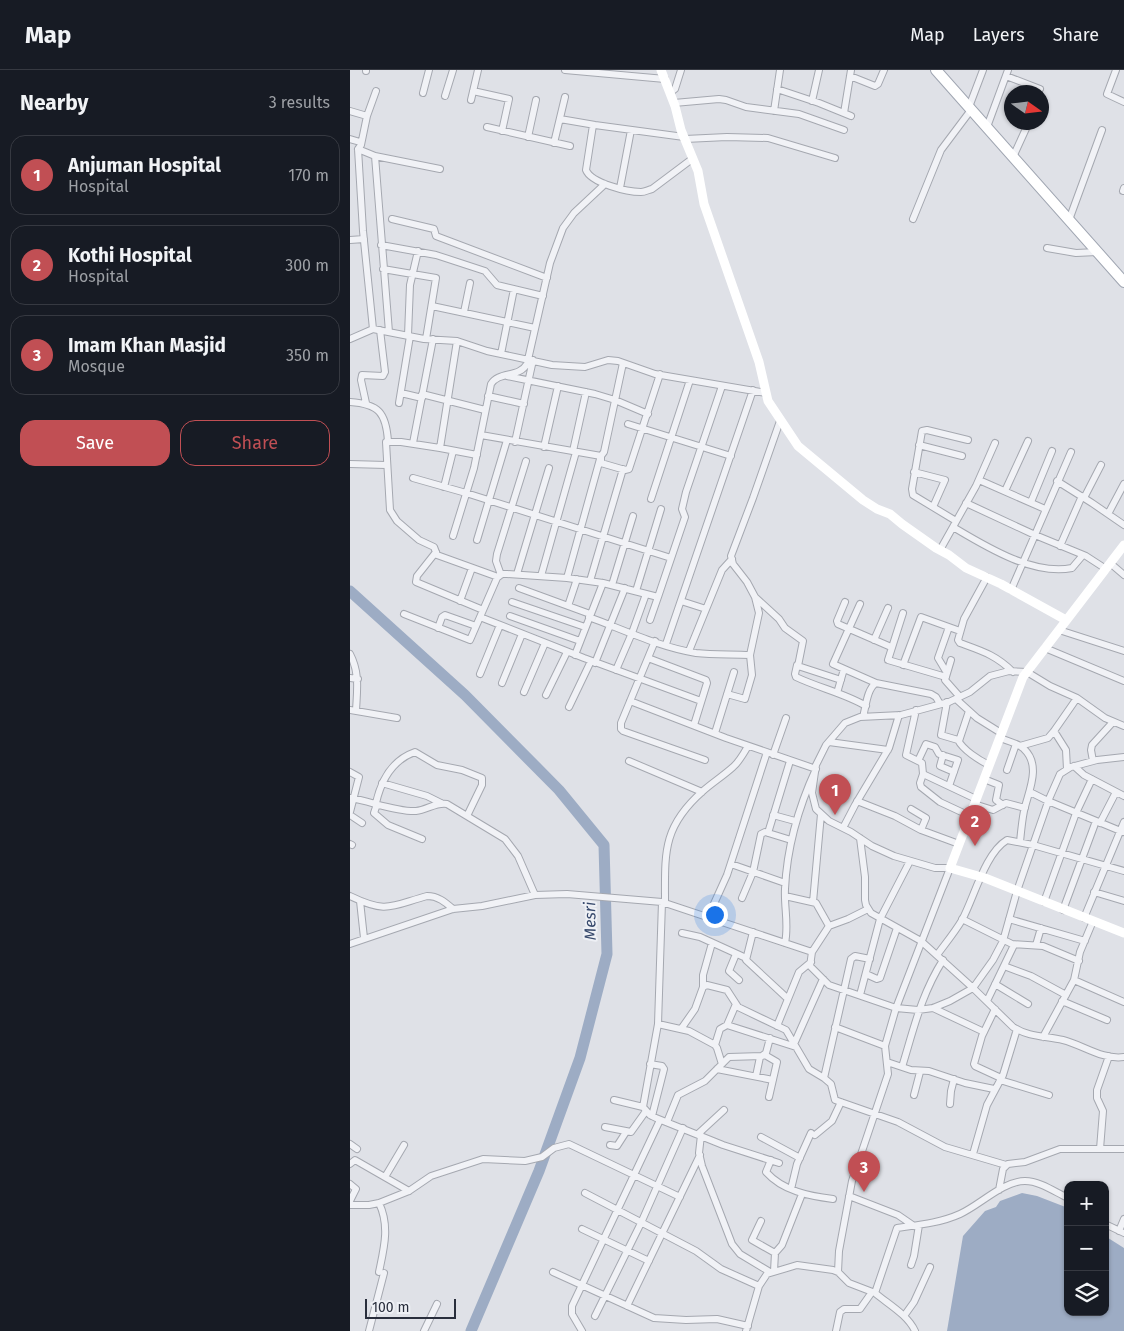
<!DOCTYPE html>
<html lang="en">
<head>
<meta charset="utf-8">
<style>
  :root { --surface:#171b24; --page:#20242c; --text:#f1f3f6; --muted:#9ea1a6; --line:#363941; --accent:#c14f54 }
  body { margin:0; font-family:"Fira Sans",sans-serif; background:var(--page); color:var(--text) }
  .controls { position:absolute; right:15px; bottom:15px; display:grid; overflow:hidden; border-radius:10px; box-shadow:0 1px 4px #0004 }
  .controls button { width:45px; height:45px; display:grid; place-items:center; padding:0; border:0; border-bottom:1px solid var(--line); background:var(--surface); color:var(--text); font:25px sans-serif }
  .compass { position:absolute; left:654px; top:15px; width:45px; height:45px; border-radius:50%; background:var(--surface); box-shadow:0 1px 4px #0004; rotate:104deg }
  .scale { position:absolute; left:15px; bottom:12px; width:91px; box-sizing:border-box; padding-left:5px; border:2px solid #292e3c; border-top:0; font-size:14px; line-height:18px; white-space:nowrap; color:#292e3c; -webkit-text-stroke:4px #eef0f5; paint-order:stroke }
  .you { position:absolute; left:364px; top:844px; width:18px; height:18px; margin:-12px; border:4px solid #fff; border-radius:50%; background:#1a73e8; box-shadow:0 0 0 8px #1a73e833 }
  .badge { display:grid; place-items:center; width:32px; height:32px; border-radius:50%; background:var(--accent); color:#fff; font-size:16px; font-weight:700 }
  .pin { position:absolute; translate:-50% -41px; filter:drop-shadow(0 1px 2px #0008) }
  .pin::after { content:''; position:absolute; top:26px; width:18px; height:15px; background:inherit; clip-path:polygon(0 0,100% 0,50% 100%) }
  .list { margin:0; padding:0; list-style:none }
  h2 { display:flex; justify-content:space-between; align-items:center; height:65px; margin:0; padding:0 20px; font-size:21px }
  h2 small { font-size:16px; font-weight:400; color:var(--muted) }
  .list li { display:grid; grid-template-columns:32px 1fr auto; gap:15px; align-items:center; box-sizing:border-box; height:80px; margin:0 10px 10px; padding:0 10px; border:1px solid var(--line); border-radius:15px }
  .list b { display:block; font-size:19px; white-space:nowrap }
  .list p { margin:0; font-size:16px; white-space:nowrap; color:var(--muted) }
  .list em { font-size:16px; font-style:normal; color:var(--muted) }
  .actions { display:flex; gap:10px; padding:15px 20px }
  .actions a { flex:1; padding:11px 0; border:1px solid var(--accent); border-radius:15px; text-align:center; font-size:18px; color:var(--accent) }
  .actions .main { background:var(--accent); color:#fff }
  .icon { flex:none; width:28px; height:28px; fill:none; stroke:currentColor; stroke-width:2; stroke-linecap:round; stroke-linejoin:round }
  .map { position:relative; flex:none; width:774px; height:1261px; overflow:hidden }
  header { display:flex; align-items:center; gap:30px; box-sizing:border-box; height:70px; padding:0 25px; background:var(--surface); border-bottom:1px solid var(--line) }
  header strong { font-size:24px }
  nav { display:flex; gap:28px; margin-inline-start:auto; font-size:18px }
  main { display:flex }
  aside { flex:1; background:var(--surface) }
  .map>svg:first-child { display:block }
  .water { fill:#9dacc4 }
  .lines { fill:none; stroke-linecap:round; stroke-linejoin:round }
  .river { stroke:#9dacc4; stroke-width:11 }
  .street-casing { stroke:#a5a8b0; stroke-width:8 }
  .primary-casing { stroke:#9fa5b1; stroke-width:12 }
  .street { stroke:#f1f2f6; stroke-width:6 }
  .secondary { stroke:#fff; stroke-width:9 }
  .primary { stroke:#fff; stroke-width:10 }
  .labels { text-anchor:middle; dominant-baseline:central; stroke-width:4; stroke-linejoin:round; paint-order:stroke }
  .water-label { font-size:16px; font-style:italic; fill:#37496c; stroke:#eef0f5 }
</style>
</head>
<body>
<header>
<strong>Map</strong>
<nav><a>Map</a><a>Layers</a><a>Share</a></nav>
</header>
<main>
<aside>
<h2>Nearby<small>3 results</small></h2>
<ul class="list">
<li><span class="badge">1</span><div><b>Anjuman Hospital</b><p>Hospital</p></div><em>170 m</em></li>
<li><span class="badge">2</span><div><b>Kothi Hospital</b><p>Hospital</p></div><em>300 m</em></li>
<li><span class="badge">3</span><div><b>Imam Khan Masjid</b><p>Mosque</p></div><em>350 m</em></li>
</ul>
<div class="actions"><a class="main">Save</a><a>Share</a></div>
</aside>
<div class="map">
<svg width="774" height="1261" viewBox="0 0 774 1261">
  <rect width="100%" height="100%" fill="#dfe1e7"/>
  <path class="water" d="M672,1123L687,1126L718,1138V1242H755V1166L774,1178V1261H597L613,1166L635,1141L646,1137L650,1131Z"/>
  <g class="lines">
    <path class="river" d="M0,521L115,625L209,720L254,775L257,884L230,988L189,1101L121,1261"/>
    <defs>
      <path id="street" d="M215,0L315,9
        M766,0L757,24L774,32
        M16,1V0
        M500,6L525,16L528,14L534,0
        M656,6L690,19
        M427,19L469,33L501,46
        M123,21L159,29L152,61
        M73,23L79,0
        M320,23L325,19L331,0
        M95,26L103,0
        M121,30L128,0
        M462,31L469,0
        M324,33L369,29L376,30L396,37L449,44L494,60
        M619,37L633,0
        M0,41L17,46
        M424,41L430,0
        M494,43L501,0
        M210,49L245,55L334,67
        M243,55L236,100C241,113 277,122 291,122C295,122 298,120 302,119L342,89
        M137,57L220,76
        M637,57L658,0
        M178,67L186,30
        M0,69L10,72
        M335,69L377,67L418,68L485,88
        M204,73L215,27
        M8,79L25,86L90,99
        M25,86L39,262
        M663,87L679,52
        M270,118L281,60
        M773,121L774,118
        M42,149L84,159L86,166L197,208
        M563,149L591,80L621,40
        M719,150L752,60
        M0,170L14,169
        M31,175L86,185L135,201L147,215L193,226
        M697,178L726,183L747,182
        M33,199L86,208L76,269
        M82,236L185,258
        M114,242L120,213
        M23,259L13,161L8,79L11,75L17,46L26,21
        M58,265L60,215L68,181
        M0,269L23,259L74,269L107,271L137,281L202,295L235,297L258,290L268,291L305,304L416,323
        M107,271L90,378L51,372H36L40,440L47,451L69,470L84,477L87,485L148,507
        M151,284L164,219
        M157,306L245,324L265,330L298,344
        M51,323L72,328
        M72,324L135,340
        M138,326L174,334
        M0,332C29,334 36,343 38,371
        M16,333L11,310L12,305L33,306L35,302L30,260
        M49,333L60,266
        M278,354L381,386
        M131,365L251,386L254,382L273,293
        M165,372L183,290
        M63,373L83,269
        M569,375L612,386
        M194,377L208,316
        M90,378L127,385
        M223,381L236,322
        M251,386V393L275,400L279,399L310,304
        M0,394L36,395
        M564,402L595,410L583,437
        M63,408L116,423L321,488
        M629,410L695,439
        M707,411L742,433L774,455
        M94,417L103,381
        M655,421L678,371
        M734,428L751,395
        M301,429L340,310
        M681,432L702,381
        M616,433L685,465L736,486L756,499
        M758,444L774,414
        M606,451L563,425L562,419L572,361L577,360L618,370
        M603,457C635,476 683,506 722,498L733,485
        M103,466L124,398L141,314C149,301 169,308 177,294L200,193L213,158L224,143L255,114
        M127,470L157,370
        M710,476L732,426
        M590,480L626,416L645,373
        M86,482L67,506L66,512L133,540
        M760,493L774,505
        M167,504L199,398
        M151,505L146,491L147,484L176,391
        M191,506L226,382
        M637,507L614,549L608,570L610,573C632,581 646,585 663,602
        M217,508L250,389
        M240,511L273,399
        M262,515L283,446
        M169,518L240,544
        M661,520L721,382
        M286,521L311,439
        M405,527L429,549L435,558L453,571L448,596L491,610
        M110,531L122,498
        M331,531L356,539
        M162,532L235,557
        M495,532L487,551L488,554L541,577
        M510,534L483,594L526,613
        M218,536L227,509
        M553,543L538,590L596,607
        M54,544L120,570L147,508L152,504H157L217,508L253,513L308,527L335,447L332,439L336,422L372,316
        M160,546L230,571
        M130,547L234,588L351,631
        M239,547C274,560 309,577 346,583C364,585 382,584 400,585
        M300,550L308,527
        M88,558L92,547L95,545L126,556
        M709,560L774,581
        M524,570L538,538
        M305,571L271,653V659L273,661L355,690
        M316,574L403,320
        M695,578L774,611
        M339,581L372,500L382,489
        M0,584C10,603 7,620 6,641
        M225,585L253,513
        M298,588L356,610L357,613L344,655
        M601,590L595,610L610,627
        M245,593L275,518
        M447,595L445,604L446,607C469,618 494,623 516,636
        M553,595L571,547L610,561
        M266,600L282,563L296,524
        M597,603L588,588L599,557
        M130,604L150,555
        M0,608L8,609
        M152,613L172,564
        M174,622L195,573
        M487,623L494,599
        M377,624L395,629L402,605L400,585L409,543L405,527L397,512L383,494L381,486L403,428L430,351
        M196,625L217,582
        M606,629L627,648L651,663
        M280,631L376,668L466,699C448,738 437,776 435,819C434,837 439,855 435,873
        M597,632L591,665L608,670C613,680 629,690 639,695
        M219,637L241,591
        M0,640L47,648
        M566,640L556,685L572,693L573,704L626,729
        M513,647C516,636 517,619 526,613L581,624L586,627L590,634
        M704,661L716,680L717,699
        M365,663L384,602
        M650,668C657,671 668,673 674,679C692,696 678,722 674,741C672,751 671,762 670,772
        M609,671L619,641
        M479,672L538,680
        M670,676L698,668L704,661L727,628
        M423,685L436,648
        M593,685L590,696L604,702
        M279,691L352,722
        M568,691L576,674L585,677L589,684L608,690L599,716
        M743,691L741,680L742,675L763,652
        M724,696L734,705L774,726
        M657,700L666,674
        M0,702L9,707L0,742
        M573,704L570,713L571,717L590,732L620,746
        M634,709L649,715L646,730L653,735
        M32,713L77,726L91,733
        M680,722L698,731L773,762
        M0,728C20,731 46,742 66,741C77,740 86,732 97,734L155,769L168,786L185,825
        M507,731L545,746L571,760L609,774
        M26,733C31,711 42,690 65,682L87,695L112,700L132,708V715L117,746
        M27,734L24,743L38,755L72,769
        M624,734L643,740L656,733L675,738
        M561,739L576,748L571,760
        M0,745L12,753
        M423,745L445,751
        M750,753L766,722
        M493,758L505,735L539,678L549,645
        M418,763L440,691
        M510,768L515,807V830L516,835L521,843L571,871L623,918L663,957C678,967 696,966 713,970C733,975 752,990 774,987
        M0,774L2,775
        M381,794L435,813
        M744,822L774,831
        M0,826C37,844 41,836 77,826C88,826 95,832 103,839
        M435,826L466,833L479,856
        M392,828L403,802L411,764L415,762L441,770
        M10,831L14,868
        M312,832L308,954L293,1037L300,1045L306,1048L373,1075L429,1093
        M463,832L471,744
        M694,832L726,743L742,709
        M315,833C315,783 312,757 353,721C362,713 373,706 383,697C389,692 394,683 398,676
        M713,840L746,751
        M358,847L377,805L417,682
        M734,848L774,752
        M612,849L662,874L693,876L729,891
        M659,849L735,871
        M403,862L396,890L438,929L427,956
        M332,863L350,867L396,888
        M0,874L103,839L132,836L185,825L217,824L312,832L462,882L460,896L479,915L546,938L600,798H585L544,786L522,776L501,762L479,751L466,739L462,723L466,695L476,675L495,653L510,647L551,645L599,632L620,622L640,606L659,601L677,602L700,616L727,628L755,648L774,656
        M686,875L691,858
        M462,882L479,856L498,849L518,839
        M386,884L379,901L389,910
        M587,885C595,874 605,862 612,850C624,828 635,783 657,770L683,775L774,801
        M520,889L505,886L501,889L474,1008L481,1014L485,1030L548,1052L595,1077L656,1095
        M654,896L681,906L716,925
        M516,904L527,909L530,908L547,858
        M724,910L774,932
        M645,914L678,934
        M353,917V905L362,873
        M510,925L530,849L560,791
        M438,929L449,902L461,892
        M637,931L664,875
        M712,931L757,950
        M583,938L634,962
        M645,939L632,966L624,994L625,996L651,1008
        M308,954L339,961L365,975L367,978L372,994
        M377,955L446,977
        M485,957L535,976
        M331,959L345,939L353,917L357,915L377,920L388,937L436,960L459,999L474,1008
        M693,967L724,910L730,882L743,851
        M444,974L473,909
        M365,975L370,959L377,955L386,934
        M415,985L427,992L419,1027
        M537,992L561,1000L579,1001L615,1013L644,1019
        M300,994L312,996L314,999L302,1046
        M552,997C564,958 571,925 593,890
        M367,999L423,1010
        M406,1006L410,987
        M650,1010L699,1025
        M564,1025L570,1002
        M264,1030L293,1037
        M600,1034L601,1021L604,1009
        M317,1052L328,1025L355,1011L379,987L412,986L416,983L420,968
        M255,1057L281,1062L296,1041
        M348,1064L374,1040
        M351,1065L349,1083L352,1096L382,1174L390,1184L420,1202
        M465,1065L482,1051L491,1032
        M411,1067L450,1088
        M0,1074L7,1079
        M260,1075L267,1076L276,1062
        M750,1079L753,1041L747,1028V1020L759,986
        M623,1084L637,1035L653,1005L667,959
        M421,1090L416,1102C433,1121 459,1126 483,1129
        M0,1094L5,1090L59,1121
        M35,1107L54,1075
        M0,1114L6,1119L0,1131
        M441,1119L447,1094L461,1063
        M649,1120L653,1099L658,1094L675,1092L710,1079H774
        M235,1123L346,1181L371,1199L409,1216
        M499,1126L548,1145L564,1156
        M29,1133C40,1156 34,1178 29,1202
        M0,1135H19L29,1133L59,1121L81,1106L133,1089L175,1091L192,1087L204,1078L219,1074L330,1127
        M411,1151L402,1170L425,1183L424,1201
        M755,1154L774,1163
        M232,1159L299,1191
        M769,1161L774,1149
        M425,1183L432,1175L452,1124
        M561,1195L564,1186L569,1155
        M203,1202L304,1248L336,1250L367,1249L398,1256
        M488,1202L489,1181L502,1111L538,1004L535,976L546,938L568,940L583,938L600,931L623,918L643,890L653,871L667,821L699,729L710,704L721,697L747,690L774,687
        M277,1236L350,1085
        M245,1246L291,1153L333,1058
        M554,1246L564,1232L580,1197
        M19,1261L34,1203
        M74,1261L87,1234
        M232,1261L222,1244V1236L310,1050
        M396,1261L409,1216L417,1204L447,1195L483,1200L488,1202L499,1213L525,1223
        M486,1261L490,1242L494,1239H510L522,1222
        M565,1261C558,1245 538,1234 525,1223L547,1158C568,1155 590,1153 610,1144C630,1135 653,1111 675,1111C690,1111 705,1122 718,1128"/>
      <path id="primary" d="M586,0L774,212"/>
    </defs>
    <use href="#street" class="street-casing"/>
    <use href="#primary" class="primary-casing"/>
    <use href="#street" class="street"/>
    <path class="secondary" d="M311,0L325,36L331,60L348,101L354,134L409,292L418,331L448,376L513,430L527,439L540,444L552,454L586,478L599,485L616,498L651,514L716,550
      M774,475L673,607L600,798L635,808L774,863"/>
    <use href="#primary" class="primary"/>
  </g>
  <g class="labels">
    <g class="water-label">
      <text transform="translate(240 851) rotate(-91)">Mesri</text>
    </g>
  </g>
</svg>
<div class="controls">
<button>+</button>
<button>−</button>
<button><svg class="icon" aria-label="layers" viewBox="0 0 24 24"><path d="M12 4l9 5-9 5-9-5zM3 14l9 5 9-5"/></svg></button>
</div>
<svg class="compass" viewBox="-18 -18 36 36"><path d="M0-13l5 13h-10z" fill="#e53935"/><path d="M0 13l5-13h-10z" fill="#9ea1a6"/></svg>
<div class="scale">100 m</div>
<div class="you"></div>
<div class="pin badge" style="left:485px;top:745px">1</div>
<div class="pin badge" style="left:625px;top:776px">2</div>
<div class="pin badge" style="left:514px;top:1122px">3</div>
</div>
</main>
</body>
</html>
